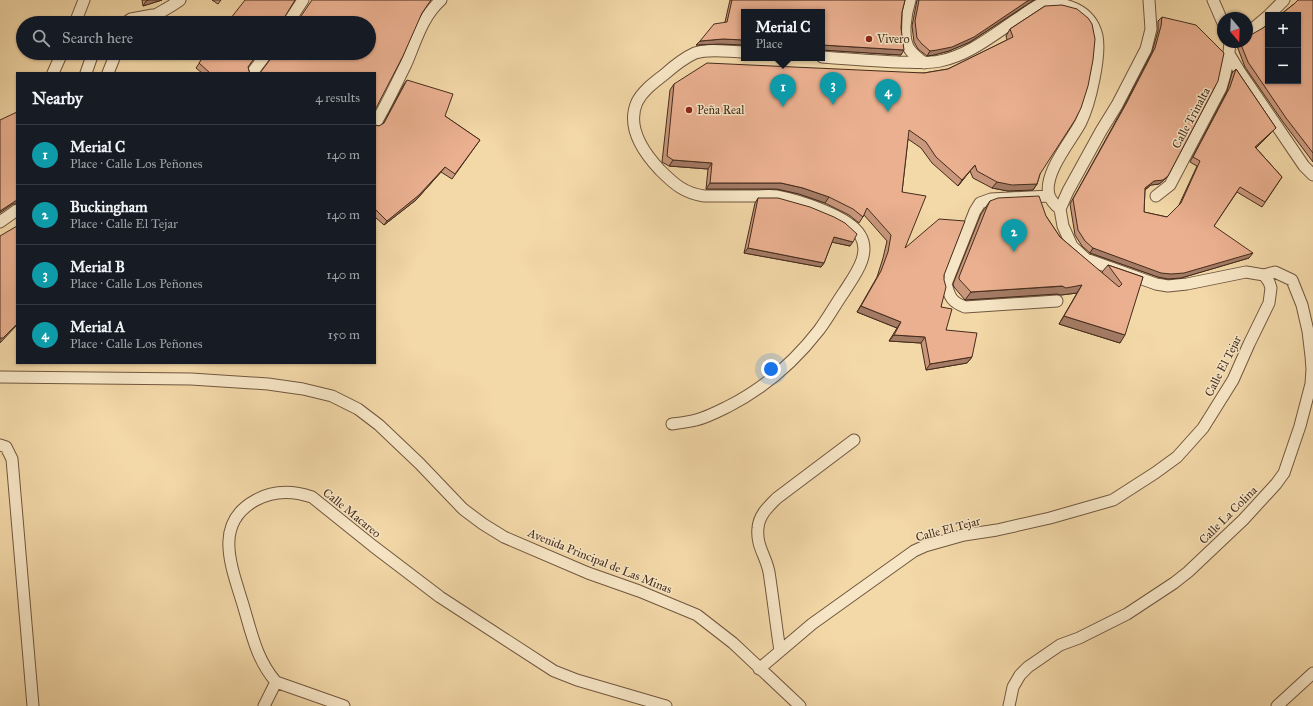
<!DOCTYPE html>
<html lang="en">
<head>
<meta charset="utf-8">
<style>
  :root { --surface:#171b24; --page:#20242c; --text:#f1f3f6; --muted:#9ea1a6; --line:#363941; --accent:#0b8043 }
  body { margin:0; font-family:"IM FELL Great Primer",serif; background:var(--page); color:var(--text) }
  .controls { position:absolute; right:12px; top:12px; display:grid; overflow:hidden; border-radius:0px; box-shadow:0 1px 3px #0004 }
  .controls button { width:36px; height:36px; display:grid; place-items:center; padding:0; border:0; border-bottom:1px solid var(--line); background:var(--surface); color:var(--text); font:20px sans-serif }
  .compass { position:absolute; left:1217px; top:12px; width:36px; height:36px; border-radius:50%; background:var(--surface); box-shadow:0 1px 3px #0004; rotate:161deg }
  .you { position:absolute; left:771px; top:369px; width:14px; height:14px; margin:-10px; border:3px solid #fff; border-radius:50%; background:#1a73e8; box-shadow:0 0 0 6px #1a73e833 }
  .badge { display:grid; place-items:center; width:26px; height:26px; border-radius:50%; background:var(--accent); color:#fff; font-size:13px; font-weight:700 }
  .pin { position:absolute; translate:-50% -33px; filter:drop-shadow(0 1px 2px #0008) }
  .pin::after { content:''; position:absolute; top:21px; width:14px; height:12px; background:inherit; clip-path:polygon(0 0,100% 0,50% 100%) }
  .popup { position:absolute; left:741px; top:9px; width:84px; height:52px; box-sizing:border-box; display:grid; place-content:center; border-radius:0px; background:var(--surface); filter:drop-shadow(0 1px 3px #0005); font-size:13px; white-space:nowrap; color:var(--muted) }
  .popup b { font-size:15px; color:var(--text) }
  .popup::after { content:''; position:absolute; left:50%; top:100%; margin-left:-8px; border:8px solid transparent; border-top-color:var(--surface) }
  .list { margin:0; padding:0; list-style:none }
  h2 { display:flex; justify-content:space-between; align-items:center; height:52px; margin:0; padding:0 16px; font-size:17px }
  h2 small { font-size:13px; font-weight:400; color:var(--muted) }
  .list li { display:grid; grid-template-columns:26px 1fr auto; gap:12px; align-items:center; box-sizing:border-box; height:60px; padding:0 16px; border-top:1px solid var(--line) }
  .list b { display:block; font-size:15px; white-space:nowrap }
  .list p { margin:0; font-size:13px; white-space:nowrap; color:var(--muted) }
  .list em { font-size:13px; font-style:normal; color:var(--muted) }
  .icon { flex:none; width:22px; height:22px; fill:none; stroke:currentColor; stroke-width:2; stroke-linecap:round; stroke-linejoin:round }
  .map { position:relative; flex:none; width:1313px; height:706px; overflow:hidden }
  .search { position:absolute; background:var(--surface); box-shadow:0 1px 3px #0004; left:16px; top:16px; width:360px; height:44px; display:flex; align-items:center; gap:10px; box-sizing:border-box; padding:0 14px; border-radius:22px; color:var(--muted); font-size:15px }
  .panel { position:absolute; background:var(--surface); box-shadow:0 1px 3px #0004; left:16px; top:72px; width:360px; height:292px; border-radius:0px }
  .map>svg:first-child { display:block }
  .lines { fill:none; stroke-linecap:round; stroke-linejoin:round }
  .minor-casing { stroke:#70573f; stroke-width:13 }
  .minor { stroke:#f7e6c6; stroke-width:11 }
  .wall { fill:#c9977c; stroke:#452c1c }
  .shaded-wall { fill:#a47b65; stroke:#452c1c }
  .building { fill:#eab090; stroke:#452c1c }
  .poi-dot { fill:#8f2418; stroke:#f7e6c6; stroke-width:1.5 }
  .labels { text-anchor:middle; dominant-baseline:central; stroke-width:3; stroke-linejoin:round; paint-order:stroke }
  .poi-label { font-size:12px; fill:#452c1c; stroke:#f7e6c6; text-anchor:start }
  .street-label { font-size:12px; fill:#452c1c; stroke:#f7e6c6 }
</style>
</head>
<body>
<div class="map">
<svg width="1313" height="706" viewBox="0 0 1313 706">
  <rect width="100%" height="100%" fill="#f3d8a8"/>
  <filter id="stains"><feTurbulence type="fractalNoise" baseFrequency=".005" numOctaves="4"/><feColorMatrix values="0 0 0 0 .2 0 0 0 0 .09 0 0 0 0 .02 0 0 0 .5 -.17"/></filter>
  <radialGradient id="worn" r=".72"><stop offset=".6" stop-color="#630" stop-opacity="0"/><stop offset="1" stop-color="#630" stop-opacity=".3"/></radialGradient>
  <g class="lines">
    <defs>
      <path id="minor" d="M910,0C906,13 901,38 910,50C914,55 919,59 924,63
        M1213,0L1223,23
        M1269,15L1284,0
        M75,23L84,0
        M125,23L131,19L153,15
        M144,23C155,14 168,9 180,0
        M288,23L303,0
        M1247,31L1255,27L1268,16
        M1229,54L1240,72L1304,166L1313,175
        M822,57C847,59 872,61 898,62C912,62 926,64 940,61C970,55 994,34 1019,18C1025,14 1032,8 1039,5C1065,0 1091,10 1097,36C1101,56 1090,104 1081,122C1072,140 1043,173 1049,195C1051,201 1055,205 1060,209
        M53,73L62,53
        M86,73L93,53
        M108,73L116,53
        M252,73L267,53
        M375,124C387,104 396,84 406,64C416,41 422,17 441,0
        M1049,196L991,199L980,203L975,211L946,284C950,298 952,302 965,307L1057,301
        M1156,196L1170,185L1221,88C1226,73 1229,58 1230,42
        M0,222L17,210
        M0,377L191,379L268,384L303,389L332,396L358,409L379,425L420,464L463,509L483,524L504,537L588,573L639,591L697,615L733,643L800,706
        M672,424C680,423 688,422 696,420C708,417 719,411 729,406C764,388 795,361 819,330C828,318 835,305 844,292C854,276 872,254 860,235C849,216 798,200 776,196C770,195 762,196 755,196C738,196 721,196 704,196C684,193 674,184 660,170C644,153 626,127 637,102C643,90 655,82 665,74C674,66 684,58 695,53C710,48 729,52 744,52
        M0,445L6,447L12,459L33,706
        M780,651C776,625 773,598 769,572C766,556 756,546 758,528C759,515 768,507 777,498L854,440
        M759,669L812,624L914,551L925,546L964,535L997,530L1050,518L1113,500L1155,473L1177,457L1203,428L1233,380L1249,344L1269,303L1271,288L1269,282L1264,275L1246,272L1187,284L1168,286L1156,284L1086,259L1072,246L1063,226L1060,209L1068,191L1101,131L1117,105L1146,49L1151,29L1149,0
        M264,706L276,682
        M344,706L276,682C257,660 252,635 244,608C233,570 211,524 256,500C274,490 294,491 312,497L373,546L440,597L554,671L577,680L666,706
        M1009,706L1013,687L1020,675L1028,667L1060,645L1079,638L1127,614L1174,583L1188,572L1243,520L1276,484L1284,473L1300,426L1311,384L1312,369L1311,356L1308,331L1302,305L1292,280L1275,272L1264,275
        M1277,706L1313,673"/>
    </defs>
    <use href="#minor" class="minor-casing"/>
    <use href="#minor" class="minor"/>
  </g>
  <path class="wall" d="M142,0H162L143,6Z
    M212,0H221L218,4Z
    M730,0H905L902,12L901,55L822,50L744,12V45L720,44L696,45L725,22Z
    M917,0H1034L970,42L949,51L934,55L927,56L918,49L914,42L912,26Z
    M1313,0V162L1283,122L1245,67L1237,46L1239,42H1247L1263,28L1294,4Z
    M1045,6L1040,174L1037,184L1033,190L1008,191L992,188L973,178L970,171L958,186L932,163L921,148L908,139L902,192L905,248L944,275L941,307L946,330L972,357L967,363L926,370L921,343L889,341L897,328L857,312L877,277L883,258L887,241L864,215L859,223L849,215L825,203L799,194L777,189H706L708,169L669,166L662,162L670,90L674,84L924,73L948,69L1007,40L1006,36L1010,29Z
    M1162,17L1168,176L1164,180L1159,184L1151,185L1145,190L1144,212L1167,217L1179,205L1197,166L1190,162L1227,91L1232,73L1236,69L1276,128L1256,148L1282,177L1262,207L1237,192L1214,226L1249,258L1181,278L1168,279L1158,277L1090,253L1082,246L1075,235L1070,204L1123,108L1152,52L1158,31V21Z
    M206,53L248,67L249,71L250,73H202L196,68Z
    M407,80L445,116L480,140L452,179L441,172L416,200L384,225L375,217V125L379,126L383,124L404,84Z
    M758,198L850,246L832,242L824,263L821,267L744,253L755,203Z
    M990,201L1046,216L1060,237L1104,275L1102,272L1108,265L1143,277L1120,343L1059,324L1077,293L1061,295L1057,294L965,300L954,287L953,284L981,214Z"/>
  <path class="shaded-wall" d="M149,0H162L143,6L146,1Z
    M1029,0H1034L970,42L949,51L934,55L927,56L930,51Z
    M723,39L744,40V45L720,44L696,45L700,41Z
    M822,45L904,50L901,55L822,50Z
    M1276,128L1252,152L1255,147Z
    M673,160L712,163L708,169L669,166Z
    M975,165L970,171L958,186L962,180Z
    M445,167L441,172L416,200L384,225L387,221Z
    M1168,176L1164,180L1159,184L1151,185L1142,192L1145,188L1154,181Z
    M997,182L1037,184L1033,190L1008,191L992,188Z
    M710,183H781L803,188L829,197L825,203L799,194L777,189H706Z
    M16,200H17V204H13L0,213V211Z
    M834,237L853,242L850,246L831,242Z
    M748,248L824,263L821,267L744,253Z
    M1093,248L1253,253L1249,258L1181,278L1168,279L1158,277L1090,253Z
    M1082,285L1077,293L1061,295L1057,294L965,300L971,292Z
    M861,306L901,322L897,328L857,312Z
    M1064,316L1125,335L1120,343L1059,324Z
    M17,324V325L0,343V338Z
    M894,335L925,337L921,343L889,341Z
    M972,357L967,363L926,370L930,364Z"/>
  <path class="building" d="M245,0H295L284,18L285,22L286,23H227Z
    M312,0H431L422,13L403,56L375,110V73H260L275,53H369V23H296L297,22Z
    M732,0H905L902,12L901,28L904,50L822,45V12H744V40L723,39L700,41L714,24L727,22Z
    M919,0H1029L974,37L952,47L937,50L930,51L922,44L917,38L915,21Z
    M1298,0H1313V153L1286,118L1248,62L1240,42H1247V37L1263,28L1268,24V81H1298V15H1280L1294,4Z
    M1062,5L1077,9L1088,18L1092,24L1095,39L1093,60L1088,86L1081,108L1075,120L1040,174L1037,184L1012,185L997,182L977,171L975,165L962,180L936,157L926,142L909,130L902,192L926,196L905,248L939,219L965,221L944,275V280L946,287L941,307L952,309L946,330L977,333L972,357L930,364L925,337L894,335L901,322L861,306L881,271L888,252L891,235L867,208L863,217L853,209L829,197L803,188L781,183H710L712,163L673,160L667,156L674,84L707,63L924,73L948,69L1013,37L1010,29L1045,6Z
    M1162,17L1196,25L1224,53L1218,81L1168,176L1163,180L1154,181L1145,188L1144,212L1167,217L1181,203L1200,161L1193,157L1230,87L1236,69L1276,128L1255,147L1282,177L1265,202L1240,187L1214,226L1253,253L1184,273L1171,274L1161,273L1093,248L1085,241L1078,230L1073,199L1126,104L1155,48L1161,26Z
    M206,53H258L248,67L249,71L250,73H210L199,63Z
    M407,80L453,94L445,116L480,140L455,174L445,167L419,195L387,221L375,209V125L379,126L384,123Z
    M17,112V200L0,211V120Z
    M1039,196L1046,216L1060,237L1119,287L1122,284L1108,265L1143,277L1125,335L1064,316L1082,285L1066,288L1062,286L971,292L959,279V277L987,207L990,201L998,198Z
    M758,198H778L810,207L834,217L845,223L857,234L853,242L834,237L824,263L748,248Z
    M17,226V324L3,338H0V236Z"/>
  <g class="poi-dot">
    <circle cx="869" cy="39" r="4"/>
    <circle cx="689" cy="110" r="4"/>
  </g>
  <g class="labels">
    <g class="poi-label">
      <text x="877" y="39">Vivero</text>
      <text x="697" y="110">Peña Real</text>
    </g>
    <g class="street-label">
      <text transform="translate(1191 118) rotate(-62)">Calle Trinalta</text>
      <text transform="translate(1223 366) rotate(-63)">Calle El Tejar</text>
      <text transform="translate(352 513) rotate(39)">Calle Macareo</text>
      <text transform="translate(1228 515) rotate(-45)">Calle La Colina</text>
      <text transform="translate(948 529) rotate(-15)">Calle El Tejar</text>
      <text transform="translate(600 561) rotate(22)">Avenida Principal de Las Minas</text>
    </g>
  </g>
  <rect width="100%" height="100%" filter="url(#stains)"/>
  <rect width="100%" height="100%" fill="url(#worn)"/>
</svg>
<div class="controls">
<button>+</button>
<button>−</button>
</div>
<svg class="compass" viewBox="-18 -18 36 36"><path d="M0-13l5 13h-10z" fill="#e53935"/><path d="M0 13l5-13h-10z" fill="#9ea1a6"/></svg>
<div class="you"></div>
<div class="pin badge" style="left:783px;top:107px;background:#0f9aa8">1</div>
<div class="popup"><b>Merial C</b>Place</div>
<div class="pin badge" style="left:1014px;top:252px;background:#0f9aa8">2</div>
<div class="pin badge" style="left:833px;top:105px;background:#0f9aa8">3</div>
<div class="pin badge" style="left:888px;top:112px;background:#0f9aa8">4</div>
<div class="search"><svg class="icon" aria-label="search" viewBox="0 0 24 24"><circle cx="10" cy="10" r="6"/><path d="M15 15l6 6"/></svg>Search here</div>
<section class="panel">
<h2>Nearby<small>4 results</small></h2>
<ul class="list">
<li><span class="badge" style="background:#0f9aa8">1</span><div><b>Merial C</b><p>Place · Calle Los Peñones</p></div><em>140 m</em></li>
<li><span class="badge" style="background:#0f9aa8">2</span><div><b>Buckingham</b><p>Place · Calle El Tejar</p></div><em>140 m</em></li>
<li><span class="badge" style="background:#0f9aa8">3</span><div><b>Merial B</b><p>Place · Calle Los Peñones</p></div><em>140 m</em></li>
<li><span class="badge" style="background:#0f9aa8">4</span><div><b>Merial A</b><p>Place · Calle Los Peñones</p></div><em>150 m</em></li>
</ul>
</section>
</div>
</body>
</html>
